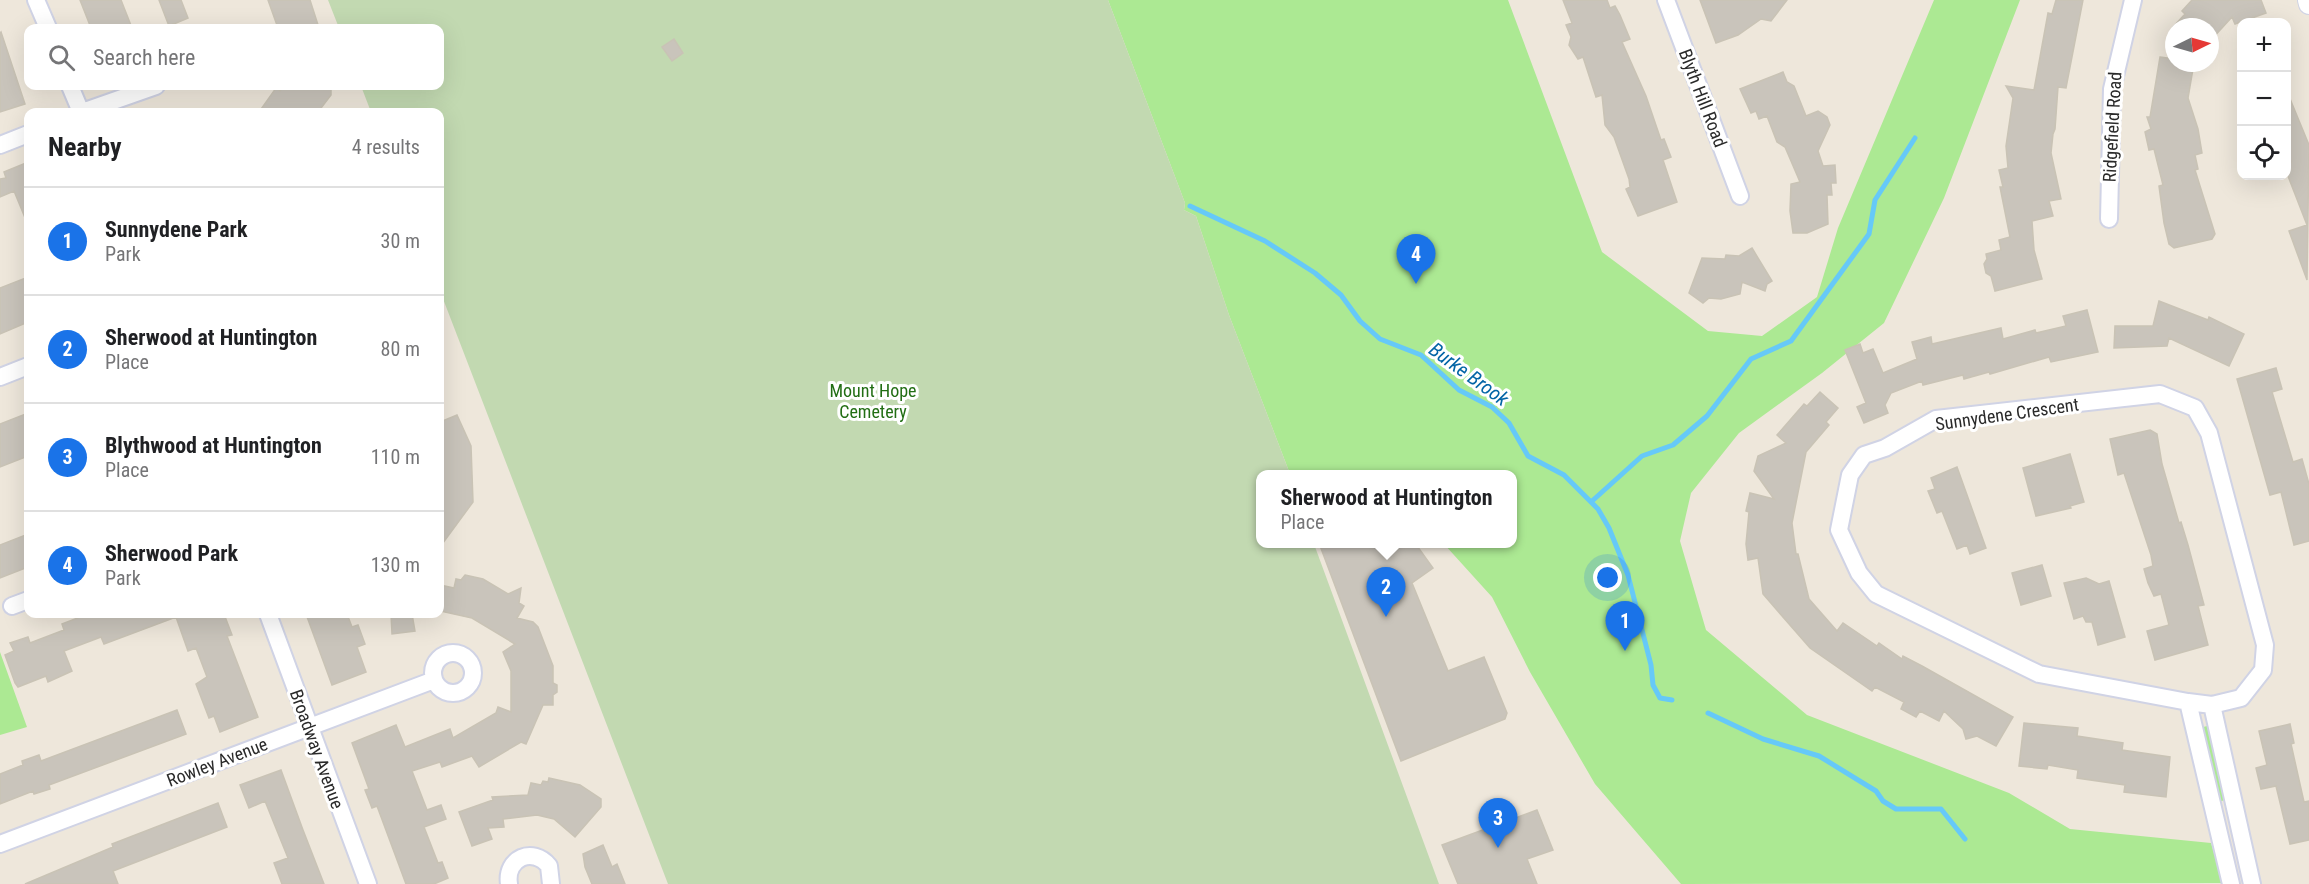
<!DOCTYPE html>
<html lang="en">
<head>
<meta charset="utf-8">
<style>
  :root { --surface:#fff; --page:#f6f6f6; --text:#202124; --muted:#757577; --line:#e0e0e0; --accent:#1a73e8 }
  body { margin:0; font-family:"Roboto Condensed",sans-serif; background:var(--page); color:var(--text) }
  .controls { position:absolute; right:18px; top:18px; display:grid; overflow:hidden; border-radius:12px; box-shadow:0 6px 24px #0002 }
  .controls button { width:54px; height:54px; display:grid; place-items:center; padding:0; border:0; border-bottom:2px solid var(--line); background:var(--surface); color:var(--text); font:30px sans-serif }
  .compass { position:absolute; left:2165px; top:18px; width:54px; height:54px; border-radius:50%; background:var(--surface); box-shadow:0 6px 24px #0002; rotate:85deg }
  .you { position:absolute; left:1608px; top:578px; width:21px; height:21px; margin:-15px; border:4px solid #fff; border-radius:50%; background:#1a73e8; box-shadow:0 0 0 9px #1a73e833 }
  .badge { display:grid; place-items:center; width:39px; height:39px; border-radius:50%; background:var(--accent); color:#fff; font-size:20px; font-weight:700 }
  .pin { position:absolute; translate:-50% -50px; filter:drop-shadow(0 2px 3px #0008) }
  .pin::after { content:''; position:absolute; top:32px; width:21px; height:18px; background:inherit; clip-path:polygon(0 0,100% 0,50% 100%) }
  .popup { position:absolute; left:1256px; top:470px; width:261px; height:78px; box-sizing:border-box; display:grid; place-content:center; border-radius:12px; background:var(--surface); filter:drop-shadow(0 2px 4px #0005); font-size:20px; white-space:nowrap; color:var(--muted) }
  .popup b { font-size:22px; color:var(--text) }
  .popup::after { content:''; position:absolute; left:50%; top:100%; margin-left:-12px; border:12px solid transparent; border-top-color:var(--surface) }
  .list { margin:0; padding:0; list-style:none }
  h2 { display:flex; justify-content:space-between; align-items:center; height:78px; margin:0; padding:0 24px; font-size:26px }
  h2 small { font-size:20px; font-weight:400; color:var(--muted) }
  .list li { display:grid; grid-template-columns:39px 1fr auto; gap:18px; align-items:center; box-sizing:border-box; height:108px; padding:0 24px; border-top:2px solid var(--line) }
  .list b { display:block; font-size:22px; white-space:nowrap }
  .list p { margin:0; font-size:20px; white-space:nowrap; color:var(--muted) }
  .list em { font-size:20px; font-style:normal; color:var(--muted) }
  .icon { flex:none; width:33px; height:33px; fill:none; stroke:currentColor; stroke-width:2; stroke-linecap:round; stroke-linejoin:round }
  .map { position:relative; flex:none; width:2309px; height:884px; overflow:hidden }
  .search { position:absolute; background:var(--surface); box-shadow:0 6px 24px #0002; left:24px; top:24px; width:420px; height:66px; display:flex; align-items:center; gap:15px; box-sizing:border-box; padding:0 21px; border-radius:12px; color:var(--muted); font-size:22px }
  .panel { position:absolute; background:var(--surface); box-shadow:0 6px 24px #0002; left:24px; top:108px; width:420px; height:510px; border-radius:12px }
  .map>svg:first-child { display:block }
  .green { fill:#ace993 }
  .cemetery { fill:#c2d9b1 }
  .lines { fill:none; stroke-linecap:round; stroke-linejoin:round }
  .stream { stroke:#66c9f8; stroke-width:5 }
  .building { fill:#c9c4bb; stroke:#c9c3b5; stroke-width:1.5 }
  .minor-casing { stroke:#d0d3e5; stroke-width:20 }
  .tertiary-casing { stroke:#d0d3e5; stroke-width:22 }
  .minor { stroke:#fff; stroke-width:16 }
  .tertiary { stroke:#fff; stroke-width:20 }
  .labels { text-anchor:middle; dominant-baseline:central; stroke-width:6; stroke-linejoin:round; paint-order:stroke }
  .street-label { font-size:18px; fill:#2a2a2a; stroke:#fff }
  .park-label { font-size:18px; fill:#226e14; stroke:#fff }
  .water-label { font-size:20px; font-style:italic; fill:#0365a6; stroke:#fff }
</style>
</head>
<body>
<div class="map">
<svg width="2309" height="884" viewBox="0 0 2309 884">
  <rect width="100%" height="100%" fill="#eee7db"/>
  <path class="green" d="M1108,0H1508L1602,252L1708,331L1762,336L1817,297L1838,228L1934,0H2020L1944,198L1884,323L1822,373L1739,433L1691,493L1680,541L1706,630L1807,715L2009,793L2070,829L2211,843L2223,883L1681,884L1595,784L1530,672L1492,597L1444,544H1512V474H1290L1229,315L1196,216L1184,210L1185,203Z
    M0,652L27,727L0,735Z
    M2207,726L2225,800L2218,802L2200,728Z"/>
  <path class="cemetery" d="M328,0H1108L1185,203L1184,210L1196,216L1229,315L1290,474H1260V544H1314L1439,884H668L440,291V112H371L361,86H440V28H339Z"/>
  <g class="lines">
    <path class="stream" d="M1190,206L1265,241L1315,273L1341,295L1360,321L1380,339L1421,355L1459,390L1492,407L1509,423L1528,456L1564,475L1598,509L1609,528L1628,575L1651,665L1653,685L1660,698L1672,700
      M1591,502L1642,456L1673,445L1707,416L1751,359L1791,341L1869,234L1875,200L1915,138
      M1708,713L1763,739L1819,756L1876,791L1883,801L1896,809H1941L1965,839"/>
  </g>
  <path class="building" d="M80,0H121L132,28H91Z
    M159,0H181L188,18L169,26Z
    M268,0H310L319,28H278Z
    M1563,0H1607L1610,8L1615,6L1620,15L1630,39L1622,42L1646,96L1661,140L1664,139L1671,157L1663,160L1677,202L1638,216L1626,189L1630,187L1629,179L1614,137L1605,125L1602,95L1596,97L1583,57L1578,59L1569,45L1571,37L1566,25L1572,23Z
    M1700,0H1787L1771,21L1761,19L1738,35L1716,43Z
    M2056,0H2083L2066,88L2058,87L2055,129L2053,134L2051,153L2061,199L2049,201L2053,216L2032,221L2034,250L2042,279L1995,291L1991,276L1986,273L1984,264L1987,259L1986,254L2001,250L1999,240L2010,237L2000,187H2003L1999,170L2008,168L2006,146L2013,98L2006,86L2034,90L2048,13L2052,14Z
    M2192,0H2261L2266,13L2235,24L2232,17L2210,41V27H2173L2185,14L2182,11Z
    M1,32L25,104L0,112V33Z
    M674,39L683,53L672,61L662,47Z
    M2160,57L2174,59V63H2194L2188,98L2198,129L2202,153L2195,155L2198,169L2195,170L2215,234L2212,239L2174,248L2169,244L2164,223L2159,186L2163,185L2154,149L2149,150L2145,132L2151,129L2147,117H2150Z
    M1783,72L1787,82L1794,86L1806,116L1818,111L1827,117L1830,125L1818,151L1823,166L1835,165L1836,183H1831L1832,195H1827L1828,224L1807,233H1793L1790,211L1791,184L1800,182L1785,147L1777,142L1767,116L1759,119L1756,111L1751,113L1740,89Z
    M283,86H331V95L318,112H259L276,88L280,91Z
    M2286,89L2309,145L2307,280L2289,231L2307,225L2286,171V164L2291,162L2286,150Z
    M28,162V225L14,191L0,197V179L6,178L4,172Z
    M1752,248L1772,281L1767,284L1765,291L1742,282L1740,294L1721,299L1709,298L1703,303L1689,293L1702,258L1725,259L1726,255L1739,256Z
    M28,277V322L0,334V288Z
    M2159,301L2208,320L2209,317L2244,334L2229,366L2169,338L2167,346L2114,348L2115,326H2153Z
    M2087,310L2098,352L2051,362L2049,357L1990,374L1989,372L1964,379L1963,375L1923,385L1922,381L1891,393L1885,405L1888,413L1864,423L1857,407L1866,403L1845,350L1860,344L1863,353L1873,349L1883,373L1917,359L1912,342L1931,337L1932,344L2001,328L2003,339L2035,330L2036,333L2066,326L2063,316Z
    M2276,368L2282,389L2272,392L2293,462L2302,459L2309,484V541L2294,545L2281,492L2270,495L2237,379Z
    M1820,392L1838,408L1826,422L1829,425L1806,452L1792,523L1796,554H1798L1809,599L1837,631L1843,623L1877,646L1879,643L1902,659L1903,656L1922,666L2013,717L1996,746L1977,736L1966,739L1963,729L1944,711L1939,721L1920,711L1916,717L1901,709L1904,702L1875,687L1872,691L1810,648L1763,594L1758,558L1748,560L1746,544L1749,512L1746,511L1750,493L1774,499L1754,471L1758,456L1786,443L1777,435L1804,404L1807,406Z
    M28,413V456L0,467V424Z
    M457,415L471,446L473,502L440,547V422Z
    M2150,430L2157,434L2162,464L2179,523L2181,522L2188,545L2204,605L2198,606L2208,645L2155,660L2147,631L2169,625L2161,594L2154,596L2148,583L2144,569L2153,566L2151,555L2124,473L2118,475L2110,439Z
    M2070,454L2084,502L2070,506L2071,508L2036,516L2023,468Z
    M1957,467L1986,548L1970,554L1967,545L1957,549L1942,511L1937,513L1928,491L1935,489L1931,478Z
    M28,534V567L0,578V545Z
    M1319,543H1415L1433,568L1412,583L1448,671L1484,657L1507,713L1505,719L1401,761Z
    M2042,565L2051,596L2021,605L2012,573Z
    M465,575L483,579L508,594L521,588L519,603L524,606L517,618L533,622L538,627L553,666V683L557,685V692L553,695V705H543L526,744L521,742L479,767L472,756L442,767L440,762L412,771L427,810L441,805L446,819L424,827L438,863L442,862L448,878L434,884H406L377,806L372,808L365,790L369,789L352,743L396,725L405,747L450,729L453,738L496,713L498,707L511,712V671L503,652L515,644L472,618L440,611V585L454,588L456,579L461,580Z
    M2086,578L2099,584L2109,581L2125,637L2098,645L2092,622H2086L2083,616L2074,619L2064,583Z
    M88,614H224L232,635L227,636L258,717L220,732L214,716L209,718L196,684L207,677L196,648L188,651L176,617L104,644L101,637L64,651L72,671L48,682L46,676L18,687L15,683L5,655L14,651L10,643L28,637L30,643L64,630L62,624Z
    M306,614H347L352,627L358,625L365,644L357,647L366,672L332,685Z
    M391,614H412L415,631L392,634Z
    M177,710L186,734L49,785L50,789L34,794L33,791L0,804V774L23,765L22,761L39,755L41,761Z
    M2024,723L2078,728L2077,736L2123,743L2122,750L2170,757L2166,797L2124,792L2125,785L2077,778L2078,770L2048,765L2047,769L2019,766Z
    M2290,724L2294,743L2291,744L2304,802L2309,801V840L2290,844L2276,786L2261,789L2256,768L2267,765L2259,731Z
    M281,770L303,830L324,884H282L274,863L288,858L265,801L249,808L240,785Z
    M549,778L580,785L601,799V807L575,837L554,819L537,815L503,819L504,827L488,828L492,839L472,846L459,812L493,800L492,797L528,795L531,783L541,785L543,781L548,782Z
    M218,803L227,827L113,871L118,884H25L113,847L112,844Z
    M1537,810L1553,850L1527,859L1537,884H1458L1442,845Z
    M603,845L612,867L617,864L625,884H592L585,867L583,854Z"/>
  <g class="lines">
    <defs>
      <path id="minor" d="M36,0L48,28
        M1666,0L1740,196
        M70,86L81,112
        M82,112L156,86
        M0,145L28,134
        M2109,219L2112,89L2133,0
        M0,377L28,366
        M2160,394L2195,408L2209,433L2265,645L2263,670L2241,698L2212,705L2188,702L2039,674L1876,594L1859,573L1839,530L1850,475L1864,455L1885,448L1936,419Z
        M12,606L28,600
        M268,614L368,884
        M433 673a20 20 0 1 1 40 0a20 20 0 1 1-40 0Z
        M2188,702L2231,884
        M2212,705L2252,884
        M0,844L434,680
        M509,884C505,858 533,846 549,866L551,884"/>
      <path id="tertiary" d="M2308,0L2309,4"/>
    </defs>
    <use href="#minor" class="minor-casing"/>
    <use href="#tertiary" class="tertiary-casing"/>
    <use href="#minor" class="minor"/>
    <use href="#tertiary" class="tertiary"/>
  </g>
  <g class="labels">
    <g class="street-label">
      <text transform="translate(1703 98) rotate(69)">Blyth Hill Road</text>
      <text transform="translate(2112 127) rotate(-87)">Ridgefield Road</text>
      <text transform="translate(2007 414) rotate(-8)">Sunnydene Crescent</text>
      <text transform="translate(317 749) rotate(70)">Broadway Avenue</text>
      <text transform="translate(217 762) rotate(-21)">Rowley Avenue</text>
    </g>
    <g class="park-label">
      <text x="873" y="390">Mount Hope<tspan x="873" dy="21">Cemetery</tspan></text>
    </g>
    <g class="water-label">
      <text transform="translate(1469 374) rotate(36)">Burke Brook</text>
    </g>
  </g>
</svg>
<div class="controls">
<button>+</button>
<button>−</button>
<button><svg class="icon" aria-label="locate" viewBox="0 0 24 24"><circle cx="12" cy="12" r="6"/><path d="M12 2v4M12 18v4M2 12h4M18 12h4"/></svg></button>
</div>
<svg class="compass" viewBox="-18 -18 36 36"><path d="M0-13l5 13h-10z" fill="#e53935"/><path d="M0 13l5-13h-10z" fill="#757577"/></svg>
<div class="you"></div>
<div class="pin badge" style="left:1625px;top:651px">1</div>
<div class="pin badge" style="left:1386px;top:617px">2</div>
<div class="popup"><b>Sherwood at Huntington</b>Place</div>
<div class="pin badge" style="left:1498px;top:848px">3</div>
<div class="pin badge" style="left:1416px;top:284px">4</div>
<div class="search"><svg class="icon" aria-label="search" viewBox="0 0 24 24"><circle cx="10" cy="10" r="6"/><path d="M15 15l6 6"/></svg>Search here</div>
<section class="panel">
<h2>Nearby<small>4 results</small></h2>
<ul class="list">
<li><span class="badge">1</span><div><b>Sunnydene Park</b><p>Park</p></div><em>30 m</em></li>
<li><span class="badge">2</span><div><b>Sherwood at Huntington</b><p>Place</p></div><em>80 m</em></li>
<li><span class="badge">3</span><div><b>Blythwood at Huntington</b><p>Place</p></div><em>110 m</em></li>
<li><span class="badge">4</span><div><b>Sherwood Park</b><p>Park</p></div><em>130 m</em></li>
</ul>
</section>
</div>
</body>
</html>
